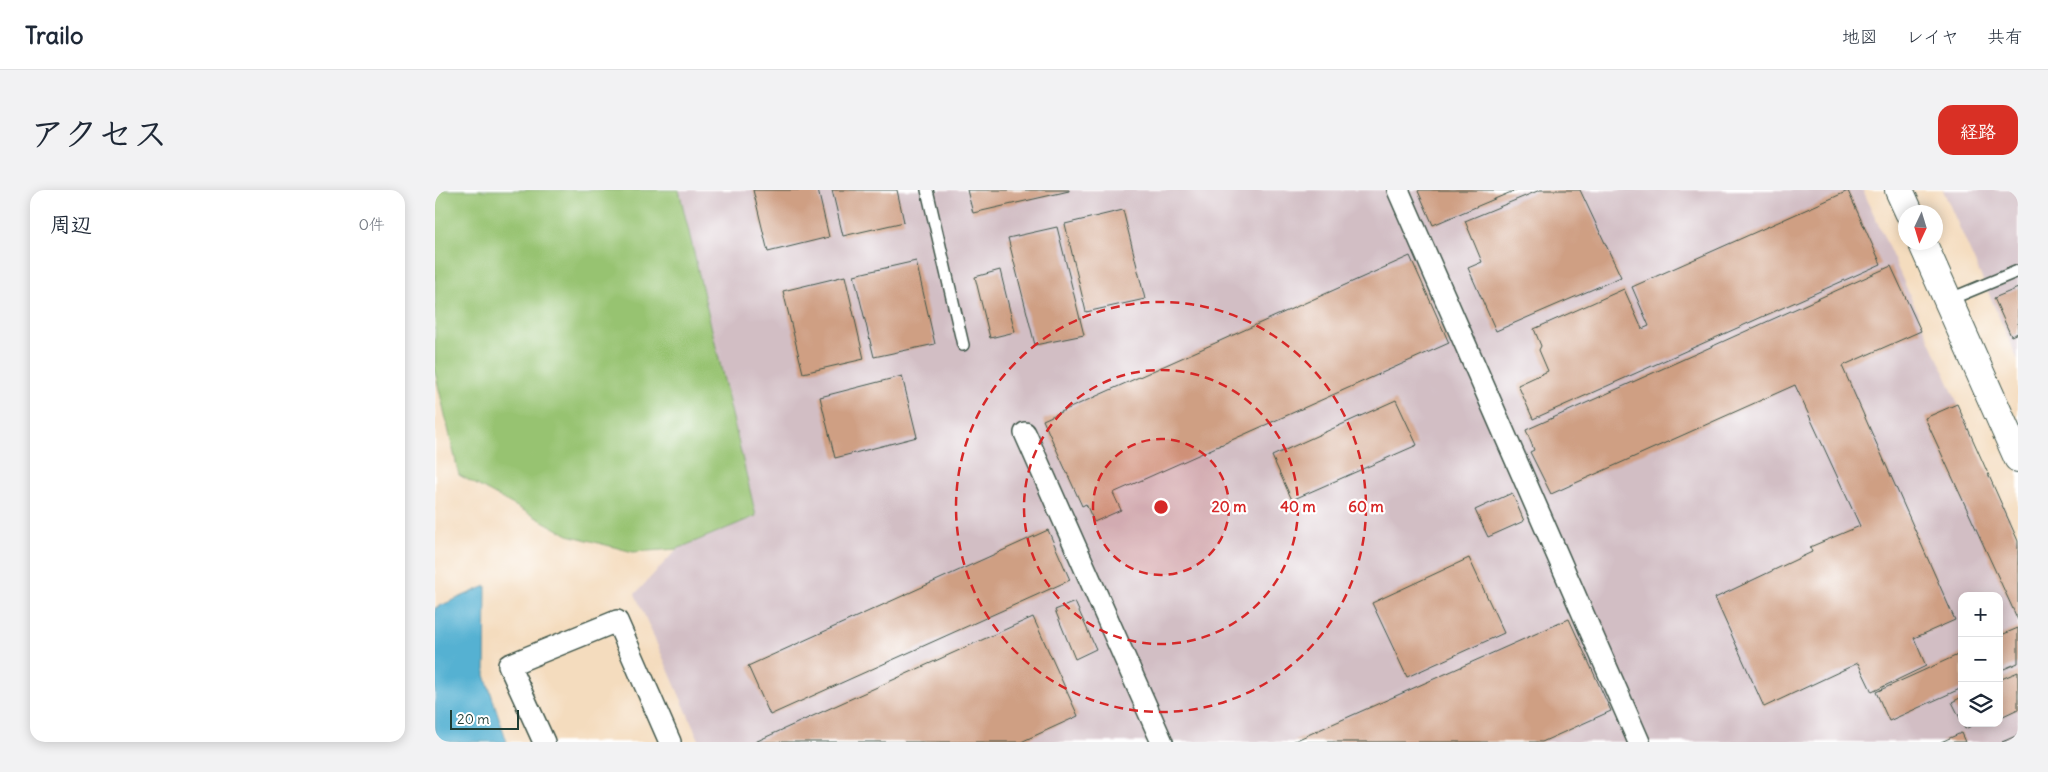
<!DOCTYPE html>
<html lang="ja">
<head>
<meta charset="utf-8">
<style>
  :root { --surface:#fff; --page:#f2f2f3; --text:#1f2937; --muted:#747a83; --line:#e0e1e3; --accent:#d93025 }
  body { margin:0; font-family:Delius,"Klee One",sans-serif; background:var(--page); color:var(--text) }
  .controls { position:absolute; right:15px; bottom:15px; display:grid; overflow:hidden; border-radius:10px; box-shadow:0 2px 12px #0003 }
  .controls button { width:45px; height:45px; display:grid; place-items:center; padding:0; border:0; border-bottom:1px solid var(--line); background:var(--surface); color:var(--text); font:25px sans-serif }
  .compass { position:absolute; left:1463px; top:15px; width:45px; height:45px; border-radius:50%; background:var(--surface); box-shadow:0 2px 12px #0003; rotate:184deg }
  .scale { position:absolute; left:15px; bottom:12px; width:69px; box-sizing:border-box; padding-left:5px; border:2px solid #1f3d34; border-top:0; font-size:14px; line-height:18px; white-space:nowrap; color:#1f3d34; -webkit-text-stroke:4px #fff; paint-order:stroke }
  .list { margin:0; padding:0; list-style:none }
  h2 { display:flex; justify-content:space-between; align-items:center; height:65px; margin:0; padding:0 20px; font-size:21px }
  h2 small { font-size:16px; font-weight:400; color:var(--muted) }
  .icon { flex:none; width:28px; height:28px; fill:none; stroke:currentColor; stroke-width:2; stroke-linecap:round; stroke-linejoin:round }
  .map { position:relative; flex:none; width:1583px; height:552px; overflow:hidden; border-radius:15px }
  header { display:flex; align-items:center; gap:30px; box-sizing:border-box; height:70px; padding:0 25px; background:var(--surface); border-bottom:1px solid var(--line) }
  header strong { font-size:24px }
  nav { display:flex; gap:28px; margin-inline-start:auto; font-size:18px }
  .intro { display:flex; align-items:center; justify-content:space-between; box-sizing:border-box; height:120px; padding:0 30px }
  h1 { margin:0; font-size:35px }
  .button { padding:12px 22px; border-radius:15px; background:var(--accent); color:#fff; font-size:18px; font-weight:700 }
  main { display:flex; gap:30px; padding:0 30px }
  aside { flex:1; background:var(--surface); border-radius:15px; box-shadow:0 2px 12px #0003 }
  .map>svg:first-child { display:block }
  .industrial { fill:#d2bec4; fill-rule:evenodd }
  .green { fill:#97c371; stroke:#5b8052 }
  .water { fill:#54b1d2; stroke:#3a7783 }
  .building { fill:#cf9f83 }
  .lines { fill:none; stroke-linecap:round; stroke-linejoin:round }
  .service-casing { stroke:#3f5549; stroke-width:14 }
  .minor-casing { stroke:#3f5549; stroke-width:24 }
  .tertiary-casing { stroke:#3f5549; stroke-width:30 }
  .service { stroke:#fff; stroke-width:11 }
  .minor { stroke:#fff; stroke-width:21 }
  .tertiary { stroke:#fff; stroke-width:28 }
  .ring { fill:none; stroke:#d62828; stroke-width:2.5; stroke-dasharray:9 6 }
  .centre { fill:#d62828; stroke:#fff; stroke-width:2.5 }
  .ring-label { font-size:15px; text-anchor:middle; font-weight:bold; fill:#d62828; stroke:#fff; stroke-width:4.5; stroke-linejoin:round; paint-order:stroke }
</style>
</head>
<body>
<header>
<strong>Trailo</strong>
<nav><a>地図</a><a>レイヤ</a><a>共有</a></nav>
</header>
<div class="intro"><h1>アクセス</h1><a class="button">経路</a></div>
<main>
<aside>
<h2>周辺<small>0件</small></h2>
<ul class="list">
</ul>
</aside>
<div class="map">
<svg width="1583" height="552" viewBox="0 0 1583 552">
  <rect width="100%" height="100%" fill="#fff"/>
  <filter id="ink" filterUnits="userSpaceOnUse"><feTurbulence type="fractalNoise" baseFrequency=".02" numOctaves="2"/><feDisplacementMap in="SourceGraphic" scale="10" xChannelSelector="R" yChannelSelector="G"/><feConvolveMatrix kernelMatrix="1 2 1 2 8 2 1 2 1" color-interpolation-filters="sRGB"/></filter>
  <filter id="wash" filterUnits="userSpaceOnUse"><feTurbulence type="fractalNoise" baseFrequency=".0096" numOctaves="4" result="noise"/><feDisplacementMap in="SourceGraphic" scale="20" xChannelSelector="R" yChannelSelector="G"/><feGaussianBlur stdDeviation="1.12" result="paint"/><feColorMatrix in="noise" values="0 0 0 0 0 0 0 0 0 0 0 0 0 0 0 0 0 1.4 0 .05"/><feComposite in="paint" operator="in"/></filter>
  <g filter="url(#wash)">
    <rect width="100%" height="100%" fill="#f4dcbe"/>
    <path class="industrial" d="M244,0H1428L1583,349V552H265L200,404L242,359L321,326ZM1527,406H1564V533H1527Z
      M1508,0H1583V170L1557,111Z"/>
    <path class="green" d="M0,0H244L321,326L242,359L198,362L133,345L24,285L0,182Z"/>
    <path class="water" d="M51,396L50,485L72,552H0V418Z"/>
    <g id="blocks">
      <path class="building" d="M318,0H383L394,47L333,62Z
        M397,0H462L469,32L408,46Z
        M532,0H634V1L538,23Z
        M985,0H1081L998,35L983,1Z
        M1105,0H1145L1186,87L1061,141L1033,78L1047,72L1030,31Z
        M1413,1L1446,74L1098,229L1083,195L1113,181L1104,160L1106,156L1099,139L1189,99L1207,139L1214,136L1197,97Z
        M688,20L710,109L651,122L630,34Z
        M622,37L649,145L600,155L573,48Z
        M975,66L1014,153L678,303L686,320L659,332L651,314L647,316L608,230Z
        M481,71L500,154L439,167L419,85Z
        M1456,76L1486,141L1407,176L1520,430L1479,448L1491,476L1437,502L1423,473L1329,517L1280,408L1377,362L1375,357L1425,336L1360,195L1116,304L1095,262L1099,260L1091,240Z
        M565,80L580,142L555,148L540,87Z
        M410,86L429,169L368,183L348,101Z
        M1583,98V143L1576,146L1559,108Z
        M467,186L482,247L400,268L385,207Z
        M961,210L982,255L857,310L837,266Z
        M1522,214L1583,351V430L1490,228Z
        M1077,303L1089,331L1053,347L1040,320Z
        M613,340L635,390L335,525L313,476Z
        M1034,368L1069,443L972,487L937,413Z
        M640,412L661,459L640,469L620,420Z
        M598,427L643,526L586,552H320Z
        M1134,429L1176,521L1107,552H857Z
        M1583,438V473L1564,481V446Z
        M1527,463V498L1454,531L1441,502Z
        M1583,482V519L1564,528V490Z
        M1527,507V532L1517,512Z
        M1527,533H1543L1530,539Z
        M1526,543L1530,552H1506Z
        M1583,545V552H1567Z"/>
    </g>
  </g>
  <g filter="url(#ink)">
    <use href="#blocks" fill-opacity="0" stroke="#3f5549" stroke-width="1"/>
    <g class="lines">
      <defs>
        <path id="service" d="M492,0L528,155
          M1513,110L1583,81"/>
        <path id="minor" d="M963,0L1204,552
          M590,243L727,552
          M109,552L74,475L182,431L235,552"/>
        <path id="tertiary" d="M1464,0L1474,22
          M1487,52L1583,268"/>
      </defs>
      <use href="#service" class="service-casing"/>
      <use href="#minor" class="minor-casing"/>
      <use href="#tertiary" class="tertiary-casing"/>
      <use href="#service" class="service"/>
      <use href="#minor" class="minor"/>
      <use href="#tertiary" class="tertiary"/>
    </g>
  </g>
  <circle cx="726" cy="317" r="68" fill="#d62828" fill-opacity=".12"/>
  <g class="ring">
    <circle cx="726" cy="317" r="68"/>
    <circle cx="726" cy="317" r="137"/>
    <circle cx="726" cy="317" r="205"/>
  </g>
  <circle cx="726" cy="317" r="8" class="centre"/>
  <g class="ring-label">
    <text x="794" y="322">20 m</text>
    <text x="863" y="322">40 m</text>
    <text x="931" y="322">60 m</text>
  </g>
</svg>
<div class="controls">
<button>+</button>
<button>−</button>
<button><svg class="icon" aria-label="layers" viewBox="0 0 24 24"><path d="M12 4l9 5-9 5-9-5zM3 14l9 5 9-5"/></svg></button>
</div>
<svg class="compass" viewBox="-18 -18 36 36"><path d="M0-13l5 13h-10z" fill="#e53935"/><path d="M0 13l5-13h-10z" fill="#747a83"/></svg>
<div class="scale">20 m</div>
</div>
</main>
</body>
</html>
